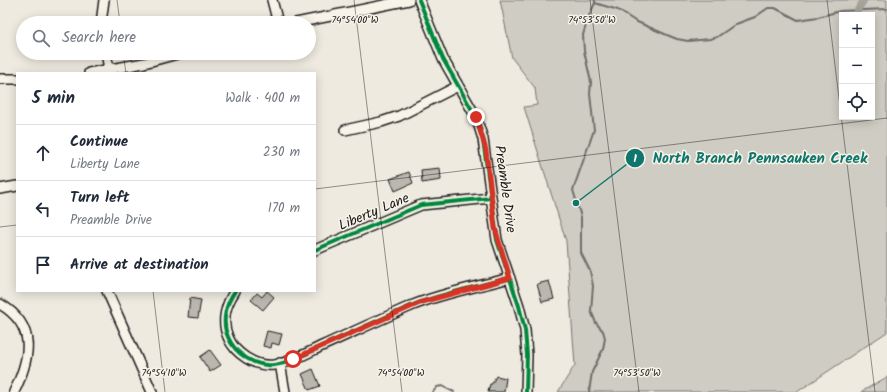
<!DOCTYPE html>
<html lang="en">
<head>
<meta charset="utf-8">
<style>
  :root { --surface:#fff; --page:#f6f6f7; --text:#1f2937; --muted:#747a83; --line:#e0e1e3 }
  body { margin:0; font-family:Kalam,sans-serif; background:var(--page); color:var(--text) }
  .controls { position:absolute; right:12px; top:12px; display:grid; overflow:hidden; border-radius:0px; box-shadow:0 2px 10px #0003 }
  .controls button { width:36px; height:36px; display:grid; place-items:center; padding:0; border:0; border-bottom:1px solid var(--line); background:var(--surface); color:var(--text); font:20px sans-serif }
  .stop { position:absolute; width:12px; height:12px; margin:-9px; border:3px solid #d93025; border-radius:50%; background:#fff }
  .stop.end { background:#d93025; border-color:#fff; box-shadow:0 1px 4px #0008 }
  .list { margin:0; padding:0; list-style:none }
  h2 { display:flex; justify-content:space-between; align-items:center; height:52px; margin:0; padding:0 16px; font-size:17px }
  h2 small { font-size:13px; font-weight:400; color:var(--muted) }
  .list li { display:grid; grid-template-columns:26px 1fr auto; gap:12px; align-items:center; box-sizing:border-box; height:56px; padding:0 16px; border-top:1px solid var(--line) }
  .list b { display:block; font-size:15px; white-space:nowrap }
  .list p { margin:0; font-size:13px; white-space:nowrap; color:var(--muted) }
  .list em { font-size:13px; font-style:normal; color:var(--muted) }
  .icon { flex:none; width:22px; height:22px; fill:none; stroke:currentColor; stroke-width:2; stroke-linecap:round; stroke-linejoin:round }
  .map { position:relative; flex:none; width:887px; height:392px; overflow:hidden }
  .search { position:absolute; background:var(--surface); box-shadow:0 2px 10px #0003; left:16px; top:16px; width:300px; height:44px; display:flex; align-items:center; gap:10px; box-sizing:border-box; padding:0 14px; border-radius:22px; color:var(--muted); font-size:15px }
  .panel { position:absolute; background:var(--surface); box-shadow:0 2px 10px #0003; left:16px; top:72px; width:300px; height:220px; border-radius:0px }
  .map>svg:first-child { display:block }
  .green { fill:#cfccc3; stroke:#767470; fill-rule:evenodd }
  .lines { fill:none; stroke-linecap:round; stroke-linejoin:round }
  .stream { stroke:#6f6d69; stroke-width:2 }
  .canal { stroke:#a6a39d; stroke-width:7 }
  .building { fill:#bab7af; stroke:#1c1c1c }
  .minor-casing { stroke:#1c1c1c; stroke-width:12 }
  .minor { stroke:#f7f3e8; stroke-width:9 }
  .cycleway-casing { stroke:#f7f3e8; stroke-width:6 }
  .cycleway { stroke:#00873e; stroke-width:4 }
  .route { stroke:#d93025; stroke-width:5 }
  .ticks { fill:none; stroke:#1c1c1c; stroke-width:1; stroke-opacity:0.45 }
  .labels { text-anchor:middle; dominant-baseline:central; stroke-width:3; stroke-linejoin:round; paint-order:stroke }
  .street-label { font-size:14px; fill:#1c1c1c; stroke:#f7f3e8 }
  .ticks-label { font-size:10px; text-anchor:middle; fill:#1c1c1c; stroke:#f7f3e8; stroke-width:3; stroke-linejoin:round; paint-order:stroke }
  .leader { fill:none; stroke:#0f766e; stroke-width:1.5 }
  .callout-dot { fill:#0f766e; stroke:#f7f3e8; stroke-width:1.5 }
  .mark-label { font-size:12px; text-anchor:middle; font-weight:bold; fill:#fff }
  .callout-label { font-size:15px; text-anchor:middle; font-weight:bold; fill:#0f766e; stroke:#f7f3e8; stroke-width:3; stroke-linejoin:round; paint-order:stroke }
</style>
</head>
<body>
<div class="map">
<svg width="887" height="392" viewBox="0 0 887 392">
  <rect width="100%" height="100%" fill="#eeeae0"/>
  <filter id="ink" filterUnits="userSpaceOnUse"><feTurbulence type="fractalNoise" baseFrequency=".025" numOctaves="2"/><feDisplacementMap in="SourceGraphic" scale="8" xChannelSelector="R" yChannelSelector="G"/><feConvolveMatrix kernelMatrix="1 2 1 2 8 2 1 2 1" color-interpolation-filters="sRGB"/></filter>
  <g filter="url(#ink)">
    <path class="green" d="M500,0H887V332L797,392H558L575,365L566,241L524,107L537,105L535,88L512,58ZM842,15H872V117H842Z
      M887,377V392H861Z"/>
    <g class="lines">
      <path class="stream" d="M595,3L618,10L635,21L667,35L677,39L688,41L710,39L717,37L736,24L755,17L768,8H775L798,20L818,17L840,11L887,9
        M433,392L437,387L442,386L454,392
        M589,392L592,372L603,349L605,338L603,331L596,323L591,311L593,286L590,271L581,253V217L573,190L594,130L590,94L591,82L584,51L583,35L588,18L595,3V0"/>
      <path class="canal" d="M857,11L864,0"/>
    </g>
    <path class="building" d="M440,168L441,180L422,183L421,170Z
      M409,172L413,183L395,191L390,179Z
      M549,281L554,299L542,302L537,284Z
      M267,291L274,297L263,310L251,300L257,293L262,297Z
      M190,298L201,300L198,318L188,317Z
      M267,331L282,334L279,345L272,343L271,348L263,346Z
      M210,350L221,365L210,372L200,357Z
      M313,369L320,386L309,390L302,374Z
      M496,376L506,378L504,392H488L490,384H492Z"/>
    <g class="lines">
      <defs>
        <path id="minor" d="M272,0L278,23
          M419,0L443,59L476,117L483,139L497,240L519,306L525,330L527,355L526,392
          M101,23L104,0
          M296,23L409,0
          M106,53L109,69
          M89,73L144,63L181,53
          M0,79H17
          M345,130L381,122L399,116L458,86
          M0,189L17,186
          M315,250L421,205L491,198
          M107,291L152,392
          M235,291C226,304 221,321 228,337C235,354 255,367 274,365C290,363 307,353 322,346C351,333 381,319 411,306C442,293 477,287 510,278
          M0,304C38,326 30,359 14,392
          M280,363L285,392"/>
      </defs>
      <use href="#minor" class="minor-casing"/>
      <use href="#minor" class="minor"/>
      <defs>
        <path id="cycleway" d="M419,0L443,59L476,117L483,139L497,240L519,306L525,330L527,355L526,392
          M315,250L421,205L491,198
          M235,291C226,304 221,321 228,337C235,354 255,367 274,365C290,363 307,353 322,346C351,333 381,319 411,306C442,293 477,287 510,278"/>
      </defs>
      <use href="#cycleway" class="cycleway-casing"/>
      <use href="#cycleway" class="cycleway"/>
    </g>
  </g>
  <g class="lines" filter="url(#ink)">
    <path class="route" d="M293,359L422,302L510,278L495,228L486,150L476,117"/>
  </g>
  <path class="ticks" d="M117,0L120,23M354,0L402,392M590,0L639,392M827,0L875,392M123,53L126,73M315,189L887,118M0,227L17,225M153,291L165,392"/>
  <g class="labels">
    <g class="street-label">
      <text transform="translate(505 189) rotate(82)">Preamble Drive</text>
      <text transform="translate(374 212) rotate(-23)">Liberty Lane</text>
    </g>
  </g>
  <g class="ticks-label">
    <text x="355" y="23">74°54'00"W</text>
    <text x="592" y="23">74°53'50"W</text>
    <text x="164" y="376">74°54'10"W</text>
    <text x="401" y="376">74°54'00"W</text>
    <text x="637" y="376">74°53'50"W</text>
  </g>
  <path class="leader" d="M576 203L635 158"/>
  <g class="callout-dot">
    <circle cx="576" cy="203" r="4"/>
    <circle cx="635" cy="158" r="10"/>
  </g>
  <g class="mark-label">
    <text x="635" y="162">1</text>
  </g>
  <g class="callout-label">
    <text x="760" y="163">North Branch Pennsauken Creek</text>
  </g>
</svg>
<div class="controls">
<button>+</button>
<button>−</button>
<button><svg class="icon" aria-label="locate" viewBox="0 0 24 24"><circle cx="12" cy="12" r="6"/><path d="M12 2v4M12 18v4M2 12h4M18 12h4"/></svg></button>
</div>
<div class="stop" style="left:293px;top:359px"></div>
<div class="stop end" style="left:476px;top:117px"></div>
<div class="search"><svg class="icon" aria-label="search" viewBox="0 0 24 24"><circle cx="10" cy="10" r="6"/><path d="M15 15l6 6"/></svg>Search here</div>
<section class="panel">
<h2>5 min<small>Walk · 400 m</small></h2>
<ul class="list">
<li><svg class="icon" aria-label="ahead" viewBox="0 0 24 24"><path d="M12 20V5M6 11l6-6 6 6"/></svg><div><b>Continue</b><p>Liberty Lane</p></div><em>230 m</em></li>
<li><svg class="icon" aria-label="left" viewBox="0 0 24 24"><path d="M17 20v-9H6M10 6l-5 5 5 5"/></svg><div><b>Turn left</b><p>Preamble Drive</p></div><em>170 m</em></li>
<li><svg class="icon" aria-label="arrive" viewBox="0 0 24 24"><path d="M6 21V4h12l-3 4 3 4H6"/></svg><div><b>Arrive at destination</b></div></li>
</ul>
</section>
</div>
</body>
</html>
